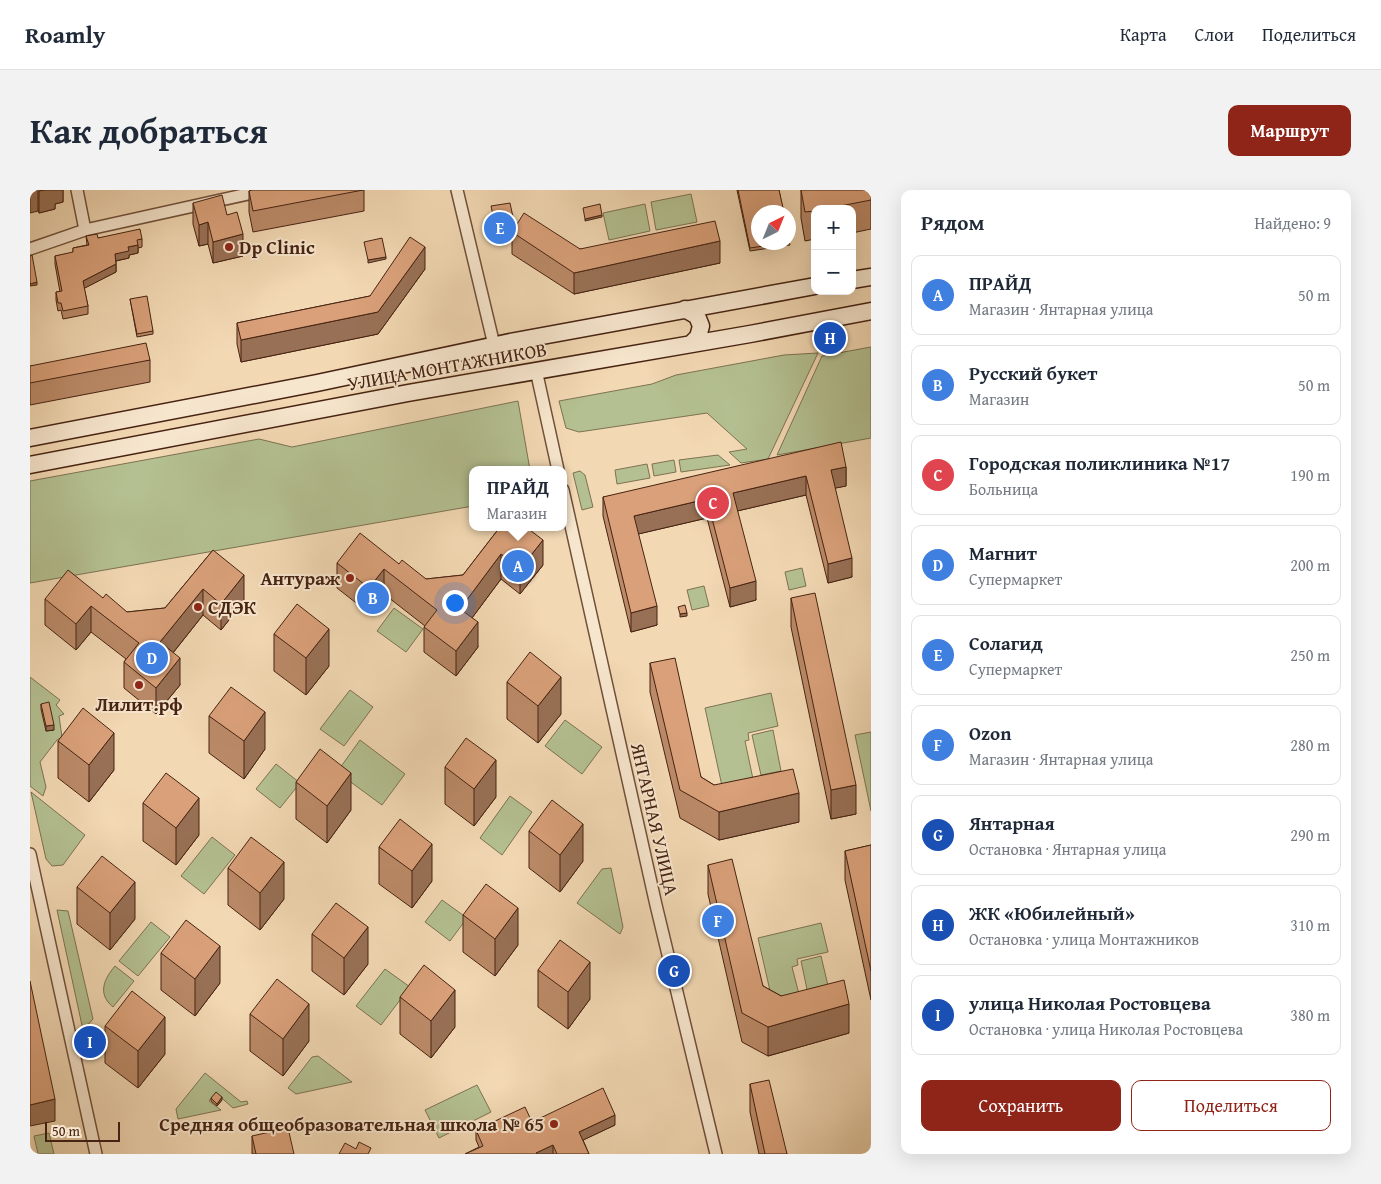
<!DOCTYPE html>
<html lang="ru">
<head>
<meta charset="utf-8">
<style>
  :root { --surface:#fff; --page:#f2f2f3; --text:#1f2937; --muted:#747a83; --line:#e0e1e3; --accent:#8f2418 }
  body { margin:0; font-family:"Gentium Book Plus",serif; background:var(--page); color:var(--text) }
  .controls { position:absolute; right:15px; top:15px; display:grid; overflow:hidden; border-radius:10px; box-shadow:0 5px 20px #0002 }
  .controls button { width:45px; height:45px; display:grid; place-items:center; padding:0; border:0; border-bottom:1px solid var(--line); background:var(--surface); color:var(--text); font:25px sans-serif }
  .compass { position:absolute; left:721px; top:15px; width:45px; height:45px; border-radius:50%; background:var(--surface); box-shadow:0 5px 20px #0002; rotate:43deg }
  .scale { position:absolute; left:15px; bottom:12px; width:75px; box-sizing:border-box; padding-left:5px; border:2px solid #462312; border-top:0; font-size:14px; line-height:18px; white-space:nowrap; color:#462312; -webkit-text-stroke:4px #f7e6ce; paint-order:stroke }
  .you { position:absolute; left:424px; top:412px; width:18px; height:18px; margin:-12px; border:4px solid #fff; border-radius:50%; background:#1a73e8; box-shadow:0 0 0 8px #1a73e833 }
  .badge { display:grid; place-items:center; width:32px; height:32px; border-radius:50%; background:var(--accent); color:#fff; font-size:16px; font-weight:700 }
  .pin { position:absolute; translate:-50% -50%; border:2px solid #fff; box-shadow:0 1px 5px #0006 }
  .popup { position:absolute; left:439px; top:276px; width:98px; height:65px; box-sizing:border-box; display:grid; place-content:center; border-radius:10px; background:var(--surface); filter:drop-shadow(0 1px 4px #0005); font-size:16px; white-space:nowrap; color:var(--muted) }
  .popup b { font-size:19px; color:var(--text) }
  .popup::after { content:''; position:absolute; left:50%; top:100%; margin-left:-10px; border:10px solid transparent; border-top-color:var(--surface) }
  .list { margin:0; padding:0; list-style:none }
  h2 { display:flex; justify-content:space-between; align-items:center; height:65px; margin:0; padding:0 20px; font-size:21px }
  h2 small { font-size:16px; font-weight:400; color:var(--muted) }
  .list li { display:grid; grid-template-columns:32px 1fr auto; gap:15px; align-items:center; box-sizing:border-box; height:80px; margin:0 10px 10px; padding:0 10px; border:1px solid var(--line); border-radius:10px }
  .list b { display:block; font-size:19px; white-space:nowrap }
  .list p { margin:0; font-size:16px; white-space:nowrap; color:var(--muted) }
  .list em { font-size:16px; font-style:normal; color:var(--muted) }
  .actions { display:flex; gap:10px; padding:15px 20px }
  .actions a { flex:1; padding:11px 0; border:1px solid var(--accent); border-radius:10px; text-align:center; font-size:18px; color:var(--accent) }
  .actions .main { background:var(--accent); color:#fff }
  .map { position:relative; flex:none; width:841px; height:964px; overflow:hidden; border-radius:10px }
  header { display:flex; align-items:center; gap:30px; box-sizing:border-box; height:70px; padding:0 25px; background:var(--surface); border-bottom:1px solid var(--line) }
  header strong { font-size:24px }
  nav { display:flex; gap:28px; margin-inline-start:auto; font-size:18px }
  .intro { display:flex; align-items:center; justify-content:space-between; box-sizing:border-box; height:120px; padding:0 30px }
  h1 { margin:0; font-size:35px }
  .button { padding:12px 22px; border-radius:10px; background:var(--accent); color:#fff; font-size:18px; font-weight:700 }
  main { display:flex; gap:30px; padding:0 30px }
  aside { flex:1; background:var(--surface); border-radius:10px; box-shadow:0 5px 20px #0002 }
  .map>svg:first-child { display:block }
  .green { fill:#b4c091; stroke:#7d7252 }
  .lines { fill:none; stroke-linecap:round; stroke-linejoin:round }
  .minor-casing { stroke:#71503a; stroke-width:14 }
  .secondary-casing { stroke:#462312; stroke-width:19 }
  .minor { stroke:#f7e6ce; stroke-width:11 }
  .secondary { stroke:#f7e6ce; stroke-width:16 }
  .wall { fill:#bb8a68; stroke:#462312 }
  .shaded-wall { fill:#987055; stroke:#462312 }
  .building { fill:#d9a079; stroke:#462312 }
  .poi-dot { fill:#8f2418; stroke:#f7e6ce; stroke-width:2 }
  .labels { text-anchor:middle; dominant-baseline:central; stroke-width:4; stroke-linejoin:round; paint-order:stroke }
  .poi-label { font-size:19px; font-weight:bold; fill:#462312; stroke:#f7e6ce; text-anchor:start }
  .street-label { font-size:19px; fill:#462312; stroke:#f7e6ce }
</style>
</head>
<body>
<header>
<strong>Roamly</strong>
<nav><a>Карта</a><a>Слои</a><a>Поделиться</a></nav>
</header>
<div class="intro"><h1>Как добраться</h1><a class="button">Маршрут</a></div>
<main>
<div class="map">
<svg width="841" height="964" viewBox="0 0 841 964">
  <rect width="100%" height="100%" fill="#f2d8b3"/>
  <filter id="stains"><feTurbulence type="fractalNoise" baseFrequency=".004" numOctaves="4"/><feColorMatrix values="0 0 0 0 .2 0 0 0 0 .09 0 0 0 0 .02 0 0 0 .5 -.17"/></filter>
  <radialGradient id="worn" r=".72"><stop offset=".6" stop-color="#630" stop-opacity="0"/><stop offset="1" stop-color="#630" stop-opacity=".3"/></radialGradient>
  <path class="green" d="M661,4L667,32L626,40L621,12Z
    M615,14L620,41L579,50L573,23Z
    M841,157V248L747,265L792,166Z
    M788,163L738,269L711,273L699,262L717,259L677,223L549,242L536,238L529,211L622,194L646,185L754,165Z
    M488,211L500,280H443V316L0,393V291L229,249L262,257Z
    M688,265L700,275L651,282L649,270Z
    M644,270L646,282L624,286L622,274Z
    M617,274L620,288L587,294L585,280Z
    M550,281L555,285L563,317L552,320L543,283Z
    M772,378L776,396L759,400L755,382Z
    M674,396L679,416L662,420L657,400Z
    M364,418L393,439L376,462L347,441Z
    M0,487L30,510L26,515L34,524L29,526L32,547L27,550L10,572L16,597L13,606L0,596Z
    M320,500L343,517L314,556L290,539Z
    M741,503L748,536L718,543L719,550L715,551L723,589L692,596L675,518Z
    M535,530L572,557L552,584L515,556Z
    M743,540L751,581L731,585L722,545Z
    M841,542V621L825,545Z
    M330,550L375,584L352,615L307,582Z
    M246,574L270,593L250,618L226,599Z
    M1,602L55,645L33,675L22,676L16,669Z
    M480,606L502,622L472,665L450,648Z
    M182,647L205,665L174,704L151,686Z
    M581,678L593,737L590,744L547,713L572,679Z
    M412,710L437,728L420,751L395,732Z
    M27,720L38,721L63,829L53,840Z
    M121,732L140,747L108,786L89,771Z
    M791,733L798,762L767,769L768,775L762,777L770,808L743,814L728,748Z
    M791,766L799,800L778,804L771,771Z
    M85,776L104,791L83,817C67,804 74,789 85,776Z
    M355,779L380,797L351,835L326,816Z
    M288,866L322,892L266,904L258,898L282,867Z
    M175,883L211,912L217,911L218,914L203,918L186,903L179,911L191,920L148,929L146,919Z
    M447,895L461,922L409,948L395,920Z
    M19,943L24,964H8L4,946Z"/>
  <g class="lines">
    <defs>
      <path id="minor" d="M47,0L55,40
        M427,0L464,155
        M0,59L55,40L236,0
        M506,180L528,280
        M533,300L626,715L686,964
        M0,664L66,964"/>
      <path id="secondary" d="M822,90L841,87
        M655,119L667,126L671,136L668,147L661,154
        M0,248L287,193L485,151L785,96
        M0,275L378,203L720,144L841,121"/>
    </defs>
    <use href="#minor" class="minor-casing"/>
    <use href="#secondary" class="secondary-casing"/>
    <use href="#minor" class="minor"/>
    <use href="#secondary" class="secondary"/>
  </g>
  <path class="wall" d="M0,0H33V12L25,14V19L9,23Z
    M334,0V21L223,42L219,22V1Z
    M707,0H749L760,55L720,61Z
    M771,0H841V39L822,43V19H785V49L775,51L771,28Z
    M163,13L197,25L213,66L183,73L178,54L169,56L163,34Z
    M482,42L550,59L690,73L544,104L482,64Z
    M56,46L68,48L112,49V57L108,58V63L99,65V68L86,71V82L54,98L58,116V124L33,129L31,120L28,121L26,110V102H30L25,74V66L43,63V58L57,55Z
    M395,79L348,144L211,172L207,154V133L340,106Z
    M100,109L123,141V144L107,147Z
    M120,170V192L0,215V176Z
    M816,277V296L805,298L822,387L798,393L776,305L707,321L726,410L700,417L677,328L608,344L627,435L601,442L573,326V307Z
    M470,337L513,375L490,404L471,389L442,428L448,457L426,486L394,462V437L395,436L354,404L339,423L307,398V373L369,374L396,389L433,385Z
    M183,360L214,411L191,440L173,425L143,463L150,495L126,524L94,498V472L96,469L61,442L46,460L15,435V409L73,408L97,422L135,418Z
    M761,408L826,624L801,629L761,437Z
    M244,444L299,476L276,505L244,481Z
    M620,473L671,587L684,595L769,632L689,650L650,628L620,502Z
    M477,492L531,524L508,553L477,529Z
    M11,514L24,540L16,541L11,519Z
    M179,526L235,559L214,589L179,563Z
    M28,551L84,580L59,612L28,588Z
    M415,577L466,607L444,636L415,614Z
    M266,592L321,620L297,653L266,629Z
    M113,613L169,645L146,675L113,651Z
    M499,641L553,671L530,702L499,678Z
    M841,655V810L815,690V661Z
    M349,657L402,691L382,718L349,694Z
    M678,675L733,796L819,843L738,866L712,852L678,704Z
    M198,678L254,709L230,740L198,715Z
    M47,697L105,729L80,760L47,734Z
    M433,725L488,755L465,786L433,762Z
    M282,744L338,774L314,805L282,781Z
    M131,763L190,793L165,826L131,800Z
    M508,780L560,809L538,839L508,817Z
    M370,807L425,837L401,868L370,844Z
    M220,824L279,851L253,886L220,861Z
    M75,836L135,864L108,898L75,873Z
    M720,894L757,964H729L720,922Z
    M181,908L192,910L187,916L181,911Z
    M502,932L585,935L553,950L559,964H435L449,957L446,950V940Z
    M222,946L264,964H222Z"/>
  <path class="shaded-wall" d="M5,0H8V21L0,23V1Z
    M15,0H33V12L25,14V19L9,23V1Z
    M572,25V27L555,31V29Z
    M483,27V29L477,38L466,40V38Z
    M178,32V54L169,56V35Z
    M213,44V66L183,73V52Z
    M690,51V73L544,104V83Z
    M108,55V63L99,65V68L85,71V64L98,57Z
    M395,57V79L348,144L211,172V150L348,122Z
    M356,67V69L338,73V70Z
    M86,74V82L53,99V91Z
    M7,92V95L0,96V94Z
    M816,277V296L801,299V280Z
    M776,286V305L703,322V303Z
    M677,309V328L604,345V326Z
    M513,350V375L490,404V379Z
    M471,364V389L430,444V419Z
    M822,368V387L798,393V374Z
    M354,379V404L339,423V398Z
    M214,385V411L191,440V414Z
    M726,391V410L700,417V398Z
    M173,399V425L130,479V452Z
    M61,416V442L46,460V434Z
    M627,416V435L601,442V423Z
    M657,423V426L650,427V424Z
    M448,432V457L426,486V461Z
    M299,439V476L276,505V468Z
    M150,468V495L126,524V498Z
    M531,487V524L508,553V516Z
    M235,522V559L214,589V551Z
    M24,535V540L16,541V536Z
    M84,543V580L59,612V575Z
    M466,570V607L444,636V599Z
    M321,583V620L297,653V616Z
    M826,595V624L801,629V600Z
    M769,603V632L689,650V622Z
    M169,608V645L146,675V638Z
    M553,634V671L530,702V665Z
    M402,654V691L382,718V681Z
    M254,672V709L230,740V703Z
    M105,692V729L80,760V723Z
    M488,718V755L465,786V749Z
    M338,737V774L314,805V768Z
    M190,756V793L165,826V789Z
    M560,772V809L538,839V802Z
    M425,800V837L401,868V831Z
    M279,814V851L253,886V849Z
    M819,814V843L738,866V837Z
    M135,827V864L108,898V861Z
    M192,907V910L187,916V914Z
    M25,909V931L0,936V915Z
    M585,925V935L549,952V942Z
    M523,955V964H506V963Z"/>
  <path class="building" d="M222,0H333L223,21L219,1Z
    M708,0H749L754,22H728V52H758V47L760,52L720,58Z
    M771,0H841V10L795,19H785V21L775,22Z
    M192,5L197,25L207,22L213,44L183,52L178,32L169,35L163,13Z
    M480,13L483,27L477,35L466,38L461,16Z
    M570,14L572,25L555,29L553,18Z
    M494,23L550,59L685,31L690,51L544,83L482,42Z
    M110,39L112,49L107,50L108,55L98,57L99,61L85,64L86,74L53,91L58,116L33,121L31,113H28L26,102L32,101L25,66L43,62V58L59,55L56,46L67,44L68,48Z
    M380,47L395,57L348,122L211,150L207,133L340,106Z
    M352,48L356,67L338,70L334,52Z
    M2,65L7,92L0,94V66Z
    M117,106L123,141L107,144L100,109Z
    M116,153L120,170L0,193V176Z
    M811,252L816,277L801,280L822,368L798,374L776,286L703,303L726,391L700,398L677,309L604,326L627,416L601,423L573,307Z
    M470,337H496L513,350L490,379L471,364L430,419L448,432L426,461L394,437L407,420L354,379L339,398L307,373L330,343L369,374L372,370L396,389L433,385Z
    M183,360L214,385L191,414L173,399L130,452L150,468L126,498L94,472L109,453L61,416L46,434L15,409L38,380L73,408L76,404L97,422L135,418Z
    M785,403L826,595L801,600L761,408Z
    M267,414L299,439L276,468L244,444Z
    M655,415L657,423L650,424L648,417Z
    M500,462L531,487L508,516L477,492Z
    M645,468L671,587L684,595L763,579L769,603L689,622L650,600L620,473Z
    M201,497L235,522L214,551L179,526Z
    M19,512L24,535L16,536L11,514Z
    M53,518L84,543L59,575L28,551Z
    M436,548L466,570L444,599L415,577Z
    M290,559L321,583L297,616L266,592Z
    M136,583L169,608L146,638L113,613Z
    M522,610L553,634L530,665L499,641Z
    M370,629L402,654L382,681L349,657Z
    M221,647L254,672L230,703L198,678Z
    M841,655V781L815,661Z
    M72,666L105,692L80,723L47,697Z
    M702,669L733,796L751,806L814,790L819,814L738,837L712,823L678,675Z
    M456,694L488,718L465,749L433,725Z
    M306,713L338,737L314,768L282,744Z
    M156,730L190,756L165,789L131,763Z
    M530,750L560,772L538,802L508,780Z
    M394,775L425,800L401,831L370,807Z
    M247,789L279,814L253,849L220,824Z
    M0,791L25,909L0,915Z
    M102,801L135,827L108,861L75,836Z
    M739,890L757,964H735L720,894Z
    M573,898L585,925L549,942L559,964H527L523,955L506,963L507,964H435L453,956L446,940L495,917L502,932Z
    M186,902L192,907L187,914L181,908Z
    M258,938L264,964H226L222,946Z
    M329,952L341,958L338,964H309L315,953L326,959Z"/>
  <g class="poi-dot">
    <circle cx="199" cy="57" r="5"/>
    <circle cx="320" cy="388" r="5"/>
    <circle cx="168" cy="417" r="5"/>
    <circle cx="109" cy="495" r="5"/>
    <circle cx="524" cy="934" r="5"/>
  </g>
  <g class="labels">
    <g class="poi-label">
      <text x="209" y="57">Dp Clinic</text>
      <text x="310" y="388" text-anchor="end">Антураж</text>
      <text x="178" y="417">СДЭК</text>
      <text x="109" y="514" text-anchor="middle">Лилит.рф</text>
      <text x="514" y="934" text-anchor="end">Средняя общеобразовательная школа № 65</text>
    </g>
    <g class="street-label">
      <text transform="translate(417 176) rotate(-10)">УЛИЦА МОНТАЖНИКОВ</text>
      <text transform="translate(625 629) rotate(77)">ЯНТАРНАЯ УЛИЦА</text>
    </g>
  </g>
  <rect width="100%" height="100%" filter="url(#stains)"/>
  <rect width="100%" height="100%" fill="url(#worn)"/>
</svg>
<div class="controls">
<button>+</button>
<button>−</button>
</div>
<svg class="compass" viewBox="-18 -18 36 36"><path d="M0-13l5 13h-10z" fill="#e53935"/><path d="M0 13l5-13h-10z" fill="#747a83"/></svg>
<div class="scale">50 m</div>
<div class="you"></div>
<div class="pin badge" style="left:488px;top:376px;background:#3f7fe0">A</div>
<div class="popup"><b>ПРАЙД</b>Магазин</div>
<div class="pin badge" style="left:343px;top:408px;background:#3f7fe0">B</div>
<div class="pin badge" style="left:683px;top:313px;background:#e0444e">C</div>
<div class="pin badge" style="left:122px;top:468px;background:#3f7fe0">D</div>
<div class="pin badge" style="left:470px;top:38px;background:#3f7fe0">E</div>
<div class="pin badge" style="left:688px;top:731px;background:#3f7fe0">F</div>
<div class="pin badge" style="left:644px;top:781px;background:#1a4fb4">G</div>
<div class="pin badge" style="left:800px;top:148px;background:#1a4fb4">H</div>
<div class="pin badge" style="left:60px;top:852px;background:#1a4fb4">I</div>
</div>
<aside>
<h2>Рядом<small>Найдено: 9</small></h2>
<ul class="list">
<li><span class="badge" style="background:#3f7fe0">A</span><div><b>ПРАЙД</b><p>Магазин · Янтарная улица</p></div><em>50 m</em></li>
<li><span class="badge" style="background:#3f7fe0">B</span><div><b>Русский букет</b><p>Магазин</p></div><em>50 m</em></li>
<li><span class="badge" style="background:#e0444e">C</span><div><b>Городская поликлиника №17</b><p>Больница</p></div><em>190 m</em></li>
<li><span class="badge" style="background:#3f7fe0">D</span><div><b>Магнит</b><p>Супермаркет</p></div><em>200 m</em></li>
<li><span class="badge" style="background:#3f7fe0">E</span><div><b>Солагид</b><p>Супермаркет</p></div><em>250 m</em></li>
<li><span class="badge" style="background:#3f7fe0">F</span><div><b>Ozon</b><p>Магазин · Янтарная улица</p></div><em>280 m</em></li>
<li><span class="badge" style="background:#1a4fb4">G</span><div><b>Янтарная</b><p>Остановка · Янтарная улица</p></div><em>290 m</em></li>
<li><span class="badge" style="background:#1a4fb4">H</span><div><b>ЖК «Юбилейный»</b><p>Остановка · улица Монтажников</p></div><em>310 m</em></li>
<li><span class="badge" style="background:#1a4fb4">I</span><div><b>улица Николая Ростовцева</b><p>Остановка · улица Николая Ростовцева</p></div><em>380 m</em></li>
</ul>
<div class="actions"><a class="main">Сохранить</a><a>Поделиться</a></div>
</aside>
</main>
</body>
</html>
